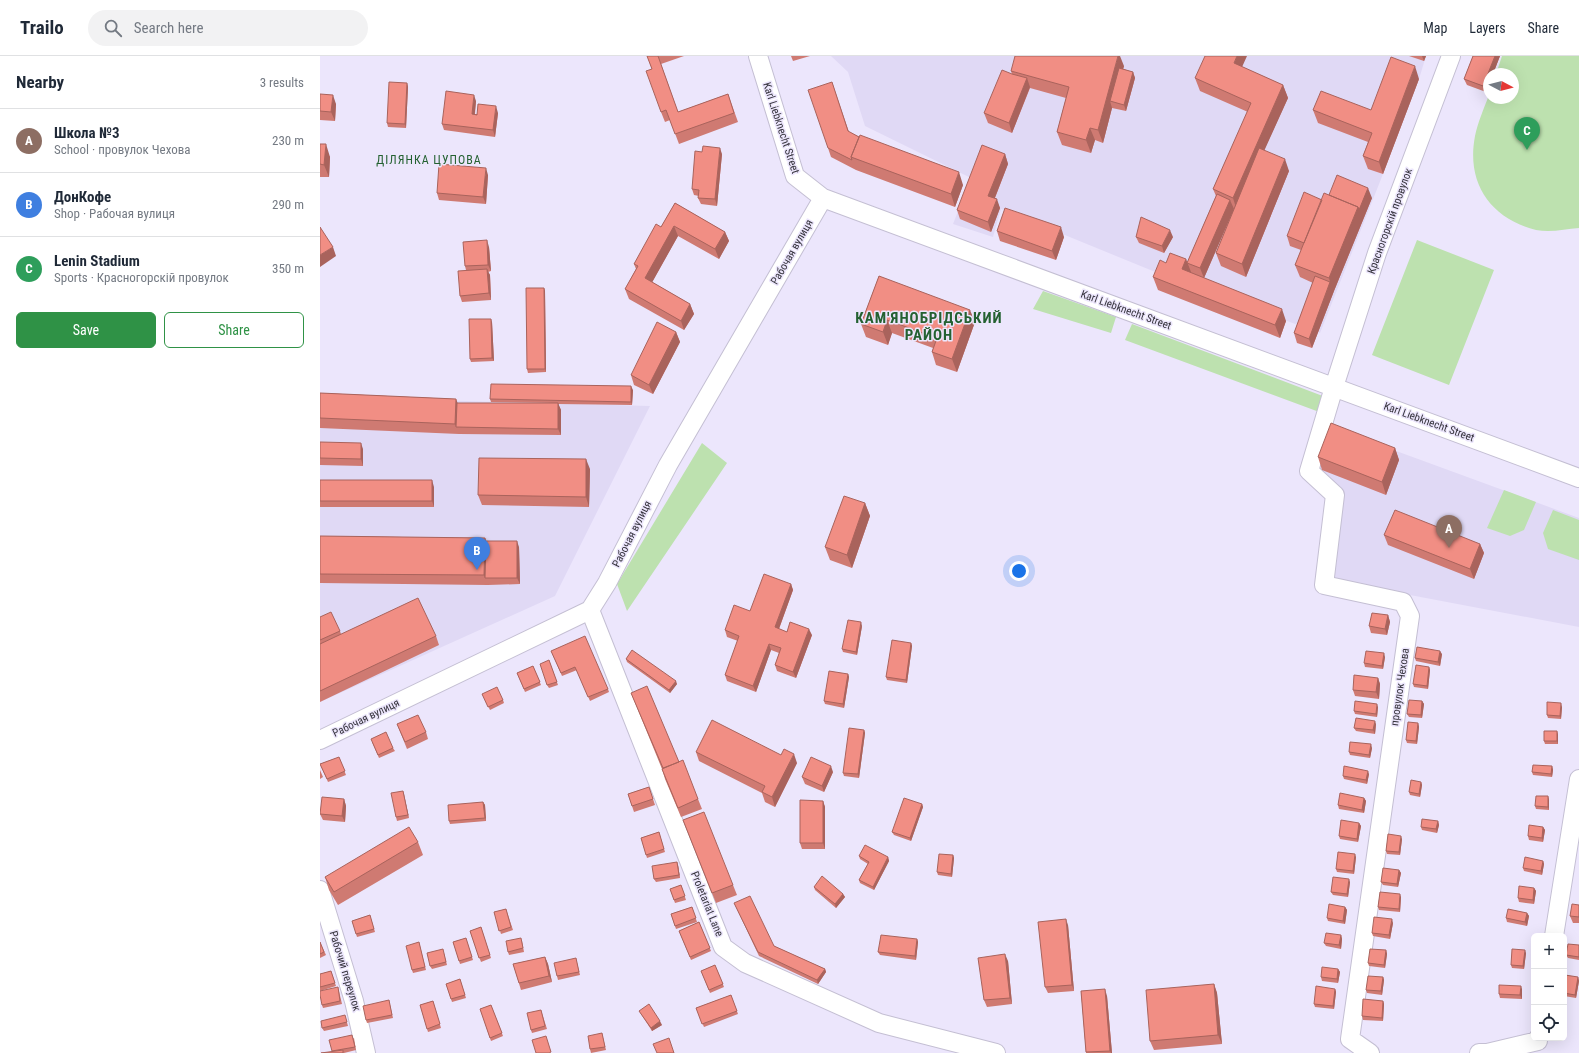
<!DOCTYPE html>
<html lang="en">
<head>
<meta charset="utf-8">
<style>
  :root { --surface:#fff; --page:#f2f2f3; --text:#1f2937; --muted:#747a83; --line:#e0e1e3; --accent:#2f9246 }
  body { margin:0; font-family:"Roboto Condensed",sans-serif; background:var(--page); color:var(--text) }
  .controls { position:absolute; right:12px; bottom:12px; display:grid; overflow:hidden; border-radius:6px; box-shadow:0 4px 16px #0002 }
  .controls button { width:36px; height:36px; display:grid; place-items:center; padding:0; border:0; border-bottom:1px solid var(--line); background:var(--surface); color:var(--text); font:20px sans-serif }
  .compass { position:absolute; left:1163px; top:12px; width:36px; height:36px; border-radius:50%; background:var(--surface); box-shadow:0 4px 16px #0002; rotate:97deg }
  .you { position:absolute; left:699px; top:515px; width:14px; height:14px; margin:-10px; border:3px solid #fff; border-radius:50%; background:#1a73e8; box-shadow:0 0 0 6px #1a73e833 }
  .badge { display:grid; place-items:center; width:26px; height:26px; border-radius:50%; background:var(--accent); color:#fff; font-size:13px; font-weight:700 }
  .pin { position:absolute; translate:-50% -33px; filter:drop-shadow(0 1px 2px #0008) }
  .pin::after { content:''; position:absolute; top:21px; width:14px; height:12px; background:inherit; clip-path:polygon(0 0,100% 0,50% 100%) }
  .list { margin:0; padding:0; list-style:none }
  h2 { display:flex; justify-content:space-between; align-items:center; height:52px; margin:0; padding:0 16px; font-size:17px }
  h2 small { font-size:13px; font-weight:400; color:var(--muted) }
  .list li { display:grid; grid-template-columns:26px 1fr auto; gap:12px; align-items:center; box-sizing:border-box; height:64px; padding:0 16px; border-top:1px solid var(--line) }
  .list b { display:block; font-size:15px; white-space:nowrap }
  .list p { margin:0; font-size:13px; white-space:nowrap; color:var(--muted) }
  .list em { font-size:13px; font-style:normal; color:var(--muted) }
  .actions { display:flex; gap:8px; padding:12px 16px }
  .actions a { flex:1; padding:9px 0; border:1px solid var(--accent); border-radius:6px; text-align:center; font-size:14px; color:var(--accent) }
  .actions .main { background:var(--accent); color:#fff }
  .icon { flex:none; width:22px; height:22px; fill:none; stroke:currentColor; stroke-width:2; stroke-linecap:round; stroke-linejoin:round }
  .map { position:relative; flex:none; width:1259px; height:997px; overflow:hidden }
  header { display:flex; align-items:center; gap:24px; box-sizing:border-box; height:56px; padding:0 20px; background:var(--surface); border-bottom:1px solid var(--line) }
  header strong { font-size:19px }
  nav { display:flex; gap:22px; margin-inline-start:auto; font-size:14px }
  .search { width:280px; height:36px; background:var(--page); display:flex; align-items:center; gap:10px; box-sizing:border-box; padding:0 14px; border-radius:22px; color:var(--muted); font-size:15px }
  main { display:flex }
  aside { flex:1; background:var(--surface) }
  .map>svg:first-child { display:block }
  .built { fill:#e0d9f5 }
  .green { fill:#bde1af }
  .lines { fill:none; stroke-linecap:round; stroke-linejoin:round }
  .minor-casing { stroke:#c4bfd3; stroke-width:20 }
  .minor { stroke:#fff; stroke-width:18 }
  .wall { fill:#cf7a72 }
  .shaded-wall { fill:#a9635c }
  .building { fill:#f18e84; stroke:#a9635c }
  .labels { text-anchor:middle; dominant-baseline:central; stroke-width:3; stroke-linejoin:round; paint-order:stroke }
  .street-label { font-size:11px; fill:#36343d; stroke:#ece6fc }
  .neighbourhood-label { font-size:12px; letter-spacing:1px; fill:#246131; stroke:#ece6fc }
  .district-label { font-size:15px; font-weight:bold; letter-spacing:1px; fill:#246131; stroke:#ece6fc }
</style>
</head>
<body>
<header>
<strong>Trailo</strong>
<div class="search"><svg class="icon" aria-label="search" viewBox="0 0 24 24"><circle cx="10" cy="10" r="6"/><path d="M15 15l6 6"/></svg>Search here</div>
<nav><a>Map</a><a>Layers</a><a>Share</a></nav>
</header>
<main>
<aside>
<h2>Nearby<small>3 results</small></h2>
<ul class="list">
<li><span class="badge" style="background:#8d6e63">A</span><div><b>Школа №3</b><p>School · провулок Чехова</p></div><em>230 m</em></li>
<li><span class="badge" style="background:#3f7fe0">B</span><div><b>ДонКофе</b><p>Shop · Рабочая вулиця</p></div><em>290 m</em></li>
<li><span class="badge" style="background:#2e9e5b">C</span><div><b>Lenin Stadium</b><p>Sports · Красногорскій провулок</p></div><em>350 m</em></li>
</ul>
<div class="actions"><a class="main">Save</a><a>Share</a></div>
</aside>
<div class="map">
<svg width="1259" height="997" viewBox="0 0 1259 997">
  <rect width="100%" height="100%" fill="#ece6fc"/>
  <path class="built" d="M511,0H1106L1099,23L1063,118L1000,277L850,222L681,153L673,181L633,168L651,122L545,70L528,16Z
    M0,341L330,350L235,540L0,646Z
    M997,366L1259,462V571L995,521L1007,445L981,416V407Z"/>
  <path class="green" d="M1182,0H1259V172C1245,173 1231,177 1216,174C1170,162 1146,127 1155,80C1158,66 1164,52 1169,39V42H1193V18H1176Z
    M1097,184L1174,214L1129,329L1052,299Z
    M723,235L796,261L791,277L713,253Z
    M812,268L1008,342L1002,357L805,284Z
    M382,387L407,407L307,555L297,528Z
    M1184,434L1216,446L1204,474L1190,480L1167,472Z
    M1233,454L1259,464V504L1228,493L1223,477Z"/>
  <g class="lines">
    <defs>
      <path id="minor" d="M438,0L475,120L503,142L1259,422
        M270,554L403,891L425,907L559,967L676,997
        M0,684L270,554L287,527L348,409L503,142
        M0,834L34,945L46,997
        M1234,880L1259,723
        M1050,997L1030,983L1090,560L1083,546L1004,529L1015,439L989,415L1014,331L1057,197L1131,0
        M1159,997H1167L1218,985V982"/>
    </defs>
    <use href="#minor" class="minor-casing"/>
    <use href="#minor" class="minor"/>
  </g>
  <path class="wall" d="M327,0H364L341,8L358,56L408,38L418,66L359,88L350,64L345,66L341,56L332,13Z
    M471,0H490L473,5Z
    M1089,0H1106L1104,5Z
    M1153,0H1180L1166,36L1147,29L1144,23Z
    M804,10L803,13L813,16L815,22L806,55L792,52L783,87L775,84L771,97L742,89L737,76L746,42L710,32L692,77L668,67L664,57L692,18L691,15Z
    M922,11L963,29L968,42L944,94L969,115L926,221L901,210L896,197L914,153L884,222L966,265L960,282L838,234L833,221L846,207L866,203L867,207L896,140L893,133L928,56L880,35L875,22Z
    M1099,23L1063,118L1048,113L1043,100L1048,86L998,67L993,54H1051Z
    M512,26L529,76L643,129L635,151L536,114L511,101L508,92Z
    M87,27L88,31L86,72L68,71L67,67Z
    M0,38L16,48L15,65L0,64Z
    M156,45L155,58L178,57L175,81L124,74L122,68Z
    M0,88L10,101L9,121H0Z
    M402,98L397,150L381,148L378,142L379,140L374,139L372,133Z
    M685,98L688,108L675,142L680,152L671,176L640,163L637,154Z
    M168,119L166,148L119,144L117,137Z
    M1009,139L1052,142L1014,235L992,292L977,287L974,277L993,227L980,221L975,209L981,194L970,190L967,180L1002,144Z
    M355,147L405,176L409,185L399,203L358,180L332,226L370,248L374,258L364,274L309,243L305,233L316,213L314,208L341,171Z
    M677,175L744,181L736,204L680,185Z
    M816,181H853L844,197L819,187Z
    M169,191L171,215L168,216L170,219L171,244L142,246L140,240L146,214L145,210Z
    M559,220L655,266L637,316L616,309L612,296L613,292L572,277L568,289L546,281L541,268Z
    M224,232L225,235L226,316L208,317L207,313Z
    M172,266L174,305L151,306L150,303Z
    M356,276L360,286L333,338L314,329L311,319Z
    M313,334L312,349L238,348L241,354V379L139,378L0,372V337L136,343L137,347H233L171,346L170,343Z
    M0,386L43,393V410L0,409Z
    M1075,392L1079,404L1066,439L1002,414L998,401Z
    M270,413L269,451L162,449L158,439Z
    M0,424L114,431V451H0Z
    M545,447L550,460L532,512L510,504L505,491Z
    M1064,479L1160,488L1164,497L1154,523L1068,489Z
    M0,480L165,482L166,485L199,491L200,528L168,529L0,527Z
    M471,528L473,534L459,573L467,576L492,579L476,622L457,615L455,609L459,597L451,594L436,636L407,625L405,619L418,585L407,581L405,574L430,555Z
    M1068,559L1070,566L1067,579L1051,577L1049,570Z
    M0,561L20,575L21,578L116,580L119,589L0,646Z
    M542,570L537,599L523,596L522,593Z
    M591,587L592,590L587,627L567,624L566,621Z
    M231,595L288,633L289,636L270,645L257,614L242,620Z
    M1122,598L1120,610L1096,605L1095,602Z
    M1065,601L1063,613L1045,611L1044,607Z
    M306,603L357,628L350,637L307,606Z
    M229,604L238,629L229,632L227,629Z
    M213,610L221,629L205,636L197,617Z
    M1109,611L1110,614L1108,633L1094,631L1093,628Z
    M528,618L529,621L524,652L505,648L504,645Z
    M1058,622L1060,628L1059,643L1035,640L1033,634Z
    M311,637L359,706L378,743L382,753L361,761L345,723L342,713Z
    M162,638L183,644L184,647L170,654Z
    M1102,645L1104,648L1102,662L1089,661L1087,658Z
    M1058,651L1057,661L1035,658L1034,655Z
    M1242,651L1241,663L1228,662L1227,659Z
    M1098,667L1099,671L1097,688L1087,687L1086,684Z
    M77,668L106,676L108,683L87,693Z
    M1056,668L1055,678L1036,675L1034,672Z
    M544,674L545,677L539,722L524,720L523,717Z
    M1237,675L1238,679V688H1225L1224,685Z
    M52,686L73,692L75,695L59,702Z
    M1052,692L1050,702L1030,699L1029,696Z
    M376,696L477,707L455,751L445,746L442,737L379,705Z
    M19,701L26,719L8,726L0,708Z
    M1232,710L1233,714L1232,721L1213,719L1212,716Z
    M0,714L3,721L0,723Z
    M513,716L504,736L485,728L482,721Z
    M1049,718L1047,728L1024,723L1023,720Z
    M1101,726L1102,729L1100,741L1090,739L1089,736Z
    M329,731L335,749L314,756L308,738Z
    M83,735L89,762L77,765L76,761Z
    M1228,740L1229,744V754L1216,753L1215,750Z
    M1044,742L1046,745L1044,757L1019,753L1018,749Z
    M24,743L26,750L25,766L3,764L0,758Z
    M503,745L505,751V793H482L480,787Z
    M163,746L165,749L166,765L130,768L129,765Z
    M602,748L603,751L591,785L574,779L572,776Z
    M363,764L413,829L417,839L396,847Z
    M1118,765L1119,769L1117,777L1102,774L1101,771Z
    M1039,767L1041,770L1038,786L1020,783L1019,780Z
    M1223,771L1225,774L1223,786L1209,784L1208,780Z
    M339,776L345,796L327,802L321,782Z
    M1082,783L1080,799L1067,798L1066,795Z
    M98,786L103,799L18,849L9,834L5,821Z
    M633,799L634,802L632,821L618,819L617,816Z
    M539,800L568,801L569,805L554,834L540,827L539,824L548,808L540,803Z
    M1036,801L1034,818L1017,816L1016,813Z
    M1223,805L1224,808L1222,819L1204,815L1203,812Z
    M357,806L358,809L360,822L336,826L334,823Z
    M1079,814L1081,817L1078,831L1063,829L1061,826Z
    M1030,826L1028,841L1013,839L1011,836Z
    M361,829L366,844L355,847L350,833Z
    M494,831L523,838L525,841L516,852L495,834Z
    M1214,832L1216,835L1214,848L1199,846L1198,842Z
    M1081,841L1080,856L1059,854L1058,851Z
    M414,847L454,890L505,913L506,916L498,928L439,900Z
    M1259,849V867H1253L1250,860Z
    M372,851L377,866L356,873L351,858Z
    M1025,851L1027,854L1025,868L1008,865L1007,862Z
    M186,853L193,874L181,878L174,856Z
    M1207,857L1209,860L1207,870L1187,866L1186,862Z
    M50,859L55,876L37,881L32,865Z
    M379,866L391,895L371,904L359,875Z
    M1073,867L1070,883L1053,880L1052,877Z
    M748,869L754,935L728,937L725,931Z
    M161,871L171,902L161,906L150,875Z
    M1021,879L1022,883L1021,893L1006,890L1004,887Z
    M146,882L153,904L140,908L133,886Z
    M597,883L598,886L596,904L560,899L558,896Z
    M202,885L204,896L189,899L188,896Z
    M0,886L6,899L0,902Z
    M99,886L106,914L93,917L92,914Z
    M1259,889V904L1248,902L1246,899Z
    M1066,894L1067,898L1065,912L1049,910L1048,907Z
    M124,897L127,909L112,913L110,910Z
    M1206,897L1204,913L1192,912L1191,909Z
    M225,901L228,908L232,926L201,934L193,908Z
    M256,902L260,919L238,924L237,920Z
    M688,905L692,948L667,951L664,944Z
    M395,909L404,931L390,937L381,915Z
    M1018,913L1020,916L1018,927L1002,925L1001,921Z
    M11,915L16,930L0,935V918Z
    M1063,921L1064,924L1062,939L1047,937L1046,934Z
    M1258,921L1259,925L1256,942L1244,940V926Z
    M140,923L146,942L132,946L126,928Z
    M894,928L897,937L902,988L834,994L830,985Z
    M18,931L22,948L3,952L2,949Z
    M1015,933L1016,936L1014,953L995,951L994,948Z
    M1202,933V943L1180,942L1179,938Z
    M761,935L787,940L792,997H766Z
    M411,939L418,958L384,971L376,952Z
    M69,944L73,962L47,967L46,964Z
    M113,945L121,972L108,976L100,949Z
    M1063,945L1064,948L1063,965L1043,964L1042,960Z
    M171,949L183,980L171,985L160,953Z
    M221,954L227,973L212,977L211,974Z
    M319,955L342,969L332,975L321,958Z
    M26,963L28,970L4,975L2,972Z
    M282,977L286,994L271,997L270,993Z
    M34,982L36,994L24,997L12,995Z"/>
  <path class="shaded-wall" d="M798,0H800L804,10L794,46L790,45L792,52L783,87L778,74Z
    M917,0H927L918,20L914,7Z
    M1102,0H1106L1104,5Z
    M1175,0H1180L1173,18H1169V27L1166,36L1163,30Z
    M1095,10L1099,23L1063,118L1059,106Z
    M813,16L815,22L806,55L804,49Z
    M707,22L710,31L692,77L689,67Z
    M87,27L88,31L86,72L85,68Z
    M963,29L968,42L917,155L913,142Z
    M13,39L16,48L15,65L11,56Z
    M154,39L156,45L154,64L152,58Z
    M176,50L178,57L175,81L173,74Z
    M770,72L775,84L771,97L766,84Z
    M6,88L10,101L9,121L4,109Z
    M400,92L402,98L397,150L395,143Z
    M685,98L688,108L672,149L668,140Z
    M965,103L969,115L926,221L922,208Z
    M166,112L168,119L166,148L163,141Z
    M639,116L643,129L635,151L631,138Z
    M1048,132L1052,142L1014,235L992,292L989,283L1010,226L1009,222L1038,151Z
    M677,143L680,152L671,176L668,166Z
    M910,144L914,153L884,222L880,212Z
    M354,170L358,180L329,232L325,222Z
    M741,171L744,181L736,204L732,195Z
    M850,174L853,181L844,197L842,190Z
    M405,176L409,185L399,203L395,193Z
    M167,184L169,191L171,215L168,209Z
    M13,191L16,200L0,211V199Z
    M866,203L871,216L867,226L862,213Z
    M167,213L170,219L171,244L169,237Z
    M224,232L225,235L226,316L225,313Z
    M370,248L374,258L364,274L361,265Z
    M962,253L966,265L960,282L955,269Z
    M650,254L655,266L637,316L632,303Z
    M171,263L172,266L174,305L172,302Z
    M567,264L572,277L568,289L563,276Z
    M356,276L360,286L333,338L329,329Z
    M311,330L313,334L312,349L311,346Z
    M136,343L140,353L136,371L135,368Z
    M238,347L241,354V379L238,373Z
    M41,387L43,393V410L41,403Z
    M1075,392L1079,404L1066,439L1062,426Z
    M266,403L270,413L269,451L266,441Z
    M112,424L114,431V451L112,445Z
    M545,447L550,460L532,512L527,499Z
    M165,482L168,491L165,522L164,519Z
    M197,485L199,491L200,528L197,522Z
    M1160,488L1164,497L1154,523L1150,513Z
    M471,528L473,534L457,578L455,571Z
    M1068,559L1070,566L1067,579L1065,573Z
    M541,566L542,570L537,599L536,596Z
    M489,573L492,579L476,622L473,616Z
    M591,587L592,590L587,627L586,624Z
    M449,588L451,594L436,636L433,630Z
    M1120,595L1122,598L1120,610L1118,606Z
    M1064,597L1065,601L1063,613L1062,610Z
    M1109,611L1110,614L1108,633L1107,630Z
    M528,618L529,621L524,652L523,648Z
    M1058,622L1060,628L1059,643L1056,636Z
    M356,625L357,628L350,637L349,634Z
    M1102,645L1104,648L1102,662L1101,659Z
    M1241,647L1242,651L1241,663L1240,660Z
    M1057,648L1058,651L1057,661L1056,658Z
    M1055,665L1056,668L1055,678L1053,674Z
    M1098,667L1099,671L1097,688L1096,685Z
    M544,674L545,677L539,722L538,718Z
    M1237,675L1238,679V688L1237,685Z
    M1051,688L1052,692L1050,702L1049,699Z
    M474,698L477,707L455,751L452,741Z
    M511,710L513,716L504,736L502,730Z
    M1232,710L1233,714L1232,721L1231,718Z
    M1048,715L1049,718L1047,728L1046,724Z
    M1101,726L1102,729L1100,741L1099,738Z
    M83,735L84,738L89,762L88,759Z
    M1228,740L1229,744V754L1228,751Z
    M1044,742L1046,745L1044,757L1042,754Z
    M24,743L26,750L25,766L22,760Z
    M503,745L505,751V793L503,787Z
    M163,746L165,749L166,765L165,762Z
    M602,748L603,751L591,785L590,782Z
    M1118,765L1119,769L1117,777L1116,773Z
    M1039,767L1041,770L1038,786L1037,783Z
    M1223,771L1225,774L1223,786L1222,782Z
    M1081,780L1082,783L1080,799L1079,796Z
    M1035,798L1036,801L1034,818L1033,815Z
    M633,799L634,802L632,821L631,818Z
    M568,801L569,805L554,834L553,831Z
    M1223,805L1224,808L1222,819L1221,815Z
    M357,806L358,809L360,822L359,819Z
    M1079,814L1081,817L1078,831L1077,828Z
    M1029,823L1030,826L1028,841L1027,838Z
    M1214,832L1216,835L1214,848L1213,844Z
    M523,838L525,841L516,852L515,848Z
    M1080,838L1081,841L1080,856L1079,853Z
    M1025,851L1027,854L1025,868L1023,865Z
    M1207,857L1209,860L1207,870L1205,866Z
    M746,863L748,869L754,935L752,929Z
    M1072,863L1073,867L1070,883L1069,879Z
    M1021,879L1022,883L1021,893L1019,889Z
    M597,883L598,886L596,904L595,900Z
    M1066,894L1067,898L1065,912L1064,909Z
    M1205,894L1206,897L1204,913L1203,910Z
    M685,898L688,905L692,948L690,942Z
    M225,901L228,908L232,926L229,920Z
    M505,913L506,916L498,928L497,924Z
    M1018,913L1020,916L1018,927L1017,923Z
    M1063,921L1064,924L1062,939L1061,935Z
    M1258,921L1259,925L1256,942L1255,939Z
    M894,928L897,937L902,988L898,979Z
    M1201,930L1202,933V943L1200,939Z
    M785,933L787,940L792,997H791L790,995Z
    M1015,933L1016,936L1014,953L1013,950Z
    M1063,945L1064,948L1063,965L1062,962Z
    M340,965L342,969L332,975L331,972Z"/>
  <path class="building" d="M327,0H338L358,56L408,38L414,57L355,78L346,54L341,56L326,15L332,13Z
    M695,0H798L778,74L770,72L766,84L737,76L749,31L691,15Z
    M885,0H917L914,7L963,29L913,142L893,133L931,47L875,22Z
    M1153,0H1175L1163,30L1144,23Z
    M1071,1L1095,10L1059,106L1043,100L1052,77L993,54L1001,35L1051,54Z
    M799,12L813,16L804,49L790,45Z
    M682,14L692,18L707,22L689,67L664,57Z
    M69,26L87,27L85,68L67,67Z
    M512,26L528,75L539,81L531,101L532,104L508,92L488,34Z
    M126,35L154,39L152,58L157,59L158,48L176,50L173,74L122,68Z
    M0,38L13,39L11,56L0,55Z
    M540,79L639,116L631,138L531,101Z
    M0,88H6L4,109L0,108Z
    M662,89L685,98L668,140L677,143L668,166L637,154Z
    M383,90L400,92L395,143L378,142L379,134L372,133L375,95L382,96Z
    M939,92L965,103L922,208L896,197Z
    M119,108L166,112L163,141L117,137Z
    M1017,119L1048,132L1039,154L1038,151L1009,139Z
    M984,136L1002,144L984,187L967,180Z
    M1004,137L1038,151L1009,222L975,209Z
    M897,138L910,144L880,212L867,207Z
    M355,147L405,176L395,193L354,170L325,222L370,248L361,265L305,233L318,210L314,208L336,168L341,171Z
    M685,152L741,171L732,195L677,175Z
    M821,161L850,174L842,190L816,181Z
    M0,171L13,191L0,199Z
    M167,184L168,209L145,210L143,186Z
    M850,197L866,203L862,213L962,253L955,269L833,221L840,204L846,207Z
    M167,213L169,237L140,240L138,215Z
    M559,220L650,254L632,303L612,296L617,282L567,264L563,276L541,268Z
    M995,220L1010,226L989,283L974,277Z
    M206,232H224L225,313H207Z
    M149,263H171L172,302L150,303Z
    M337,266L356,276L329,329L311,319Z
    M171,328L311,330V346L170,343Z
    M0,337L136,343L135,368L0,362Z
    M137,347H238V373L136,371Z
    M1011,367L1075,392L1062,426L998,401Z
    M0,386L41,387V403L0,402Z
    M159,402L266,403V441L158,439Z
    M0,424H112V445H0Z
    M524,440L545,447L527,499L505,491Z
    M1075,454L1160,488L1150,513L1064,479Z
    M0,480L165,482L164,519L0,518Z
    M166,485H197V522H165Z
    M444,518L471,528L455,571L467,576L470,566L489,573L473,616L455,609L461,592L449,588L433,630L405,619L419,580L405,574L414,549L430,555Z
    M98,542L116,580L0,635V588Z
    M11,556L20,575L0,584V561Z
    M1052,557L1068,559L1065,573L1049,570Z
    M528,564L541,566L536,596L522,593Z
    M265,580L288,633L268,641L255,611L241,617L231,595Z
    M572,584L591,587L586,624L566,621Z
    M1097,591L1120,595L1118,606L1095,602Z
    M312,594L356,625L349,634L306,603Z
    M1046,595L1064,597L1062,610L1044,607Z
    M229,604L237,626L227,629L220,608Z
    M1096,609L1109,611L1107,630L1093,628Z
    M213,610L220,626L204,633L197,617Z
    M509,615L528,618L523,648L504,645Z
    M1034,619L1058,622L1056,636L1033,634Z
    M327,630L359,706L343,712L311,637Z
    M177,631L183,644L168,651L162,638Z
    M1089,644L1102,645L1101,659L1087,658Z
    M1035,645L1057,648L1056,658L1034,655Z
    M1227,646L1241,647L1240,660L1227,659Z
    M98,659L106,676L85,686L77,668Z
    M1036,662L1055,665L1053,674L1034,672Z
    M392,664L461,699L464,693L474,698L452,741L442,736L445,730L376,696Z
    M1088,666L1098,667L1096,685L1086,684Z
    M529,672L544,674L538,718L523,717Z
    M1224,675H1237V685H1224Z
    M66,676L73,692L58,699L51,683Z
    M1030,686L1051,688L1049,699L1029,696Z
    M19,701L25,715L7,723L0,708Z
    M491,701L511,710L502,730L482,721Z
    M363,704L378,743L358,752L342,713Z
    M1213,709L1232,710L1231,718L1212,716Z
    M1024,710L1048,715L1046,724L1023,720Z
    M1091,724L1101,726L1099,738L1089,736Z
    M329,731L333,743L312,750L308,738Z
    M83,735L88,759L76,761L71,737Z
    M1020,737L1044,742L1042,754L1018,749Z
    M1216,740H1228V751L1215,750Z
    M2,741L24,743L22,760L0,758Z
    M584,742L602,748L590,782L572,776Z
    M480,744L503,745V787H480Z
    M163,746L165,762L129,765L128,749Z
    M384,756L413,829L392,837L363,764Z
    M1102,763L1118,765L1116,773L1101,771Z
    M1021,764L1039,767L1037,783L1019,780Z
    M1209,769L1223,771L1222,782L1208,780Z
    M89,771L98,786L14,836L5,821Z
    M339,776L344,793L326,799L321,782Z
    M1068,778L1081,780L1079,796L1066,795Z
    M545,789L568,801L553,831L539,824L549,806L539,800Z
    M1018,796L1035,798L1033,815L1016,813Z
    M619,798L633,799L631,818L617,816Z
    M1205,801L1223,805L1221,815L1203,812Z
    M357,806L359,819L334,823L332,810Z
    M1063,812L1079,814L1077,828L1061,826Z
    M502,820L523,838L515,848L494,831Z
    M1013,821L1029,823L1027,838L1011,836Z
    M361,829L365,840L354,844L350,833Z
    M1199,830L1214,832L1213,844L1198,842Z
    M1060,836L1080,838L1079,853L1058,851Z
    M430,840L454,890L505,913L497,924L438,896L414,847Z
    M1009,848L1025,851L1023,865L1007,862Z
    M1252,848L1259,849V861L1250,860Z
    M372,851L376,862L355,870L351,858Z
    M186,853L191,871L179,875L174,856Z
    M1188,853L1207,857L1205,866L1186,862Z
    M50,859L54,873L36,878L32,865Z
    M1054,861L1072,863L1069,879L1052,877Z
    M746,863L752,929L725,931L718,866Z
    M379,866L390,892L370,901L359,875Z
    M161,871L170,899L159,902L150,875Z
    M1006,877L1021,879L1019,889L1004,887Z
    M561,879L597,883L595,900L558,896Z
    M146,882L152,901L139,905L133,886Z
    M201,882L203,892L188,896L186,885Z
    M0,886L4,896L0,898Z
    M99,886L105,911L92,914L86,890Z
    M1248,888L1259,889V901L1246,899Z
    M123,893L126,906L110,910L107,897Z
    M1050,893L1066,894L1064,909L1048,907Z
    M1192,893L1205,894L1203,910L1191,909Z
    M685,898L690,942L664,944L658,902Z
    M225,901L229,920L199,927L193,908Z
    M256,902L259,916L237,920L234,907Z
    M395,909L403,928L389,934L381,915Z
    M1002,911L1018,913L1017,923L1001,921Z
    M11,915L15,927L0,931V918Z
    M1245,919L1258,921L1255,939L1244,937V926Z
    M1048,920L1063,921L1061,935L1046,934Z
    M140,923L145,939L131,943L126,928Z
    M894,928L898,979L830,985L826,934Z
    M1179,929L1201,930L1200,939L1179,938Z
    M996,930L1015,933L1013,950L994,948Z
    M18,931L20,945L2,949L0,939V935Z
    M785,933L790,995L766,996L761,935Z
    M411,939L417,955L382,968L376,952Z
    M1043,943L1063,945L1062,962L1042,960Z
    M69,944L72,959L46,964L43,950Z
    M113,945L120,968L107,973L100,949Z
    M329,948L340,965L331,972L319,955Z
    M171,949L182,977L170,982L160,953Z
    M221,954L225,970L211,974L207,957Z
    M25,959L27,966L2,972L1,965Z
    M282,977L285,991L270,993L268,980Z
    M32,979L35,991L12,995L9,984Z
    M226,980L231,996L229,997H216L212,984Z
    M349,982L354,997H337L333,988Z
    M23,994V997H1Z"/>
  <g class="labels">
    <g class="street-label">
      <text transform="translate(461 72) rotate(72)">Karl Liebknecht Street</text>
      <text transform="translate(1070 165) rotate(-70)">Красногорскій провулок</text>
      <text transform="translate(472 196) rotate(-60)">Рабочая вулиця</text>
      <text transform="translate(806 254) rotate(20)">Karl Liebknecht Street</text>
      <text transform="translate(1109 366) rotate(20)">Karl Liebknecht Street</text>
      <text transform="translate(312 478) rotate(-63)">Рабочая вулиця</text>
      <text transform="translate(1080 631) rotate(-82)">провулок Чехова</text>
      <text transform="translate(46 662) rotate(-26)">Рабочая вулиця</text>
      <text transform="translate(387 848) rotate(68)">Proletariat Lane</text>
      <text transform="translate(25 915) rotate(73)">Рабочий переулок</text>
    </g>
    <g class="neighbourhood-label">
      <text x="109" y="104">ДІЛЯНКА ЦУПОВА</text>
    </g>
    <g class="district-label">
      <text x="609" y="262">КАМ'ЯНОБРІДСЬКИЙ<tspan x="609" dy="17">РАЙОН</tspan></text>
    </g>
  </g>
</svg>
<div class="controls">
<button>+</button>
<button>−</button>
<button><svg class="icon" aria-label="locate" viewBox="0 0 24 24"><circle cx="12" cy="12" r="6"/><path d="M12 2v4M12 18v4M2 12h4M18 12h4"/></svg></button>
</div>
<svg class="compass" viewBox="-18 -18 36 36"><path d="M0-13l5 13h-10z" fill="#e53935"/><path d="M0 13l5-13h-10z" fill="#747a83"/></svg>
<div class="you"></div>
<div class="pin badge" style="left:1129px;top:492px;background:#8d6e63">A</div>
<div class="pin badge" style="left:157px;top:514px;background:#3f7fe0">B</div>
<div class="pin badge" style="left:1207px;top:94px;background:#2e9e5b">C</div>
</div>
</main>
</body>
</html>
